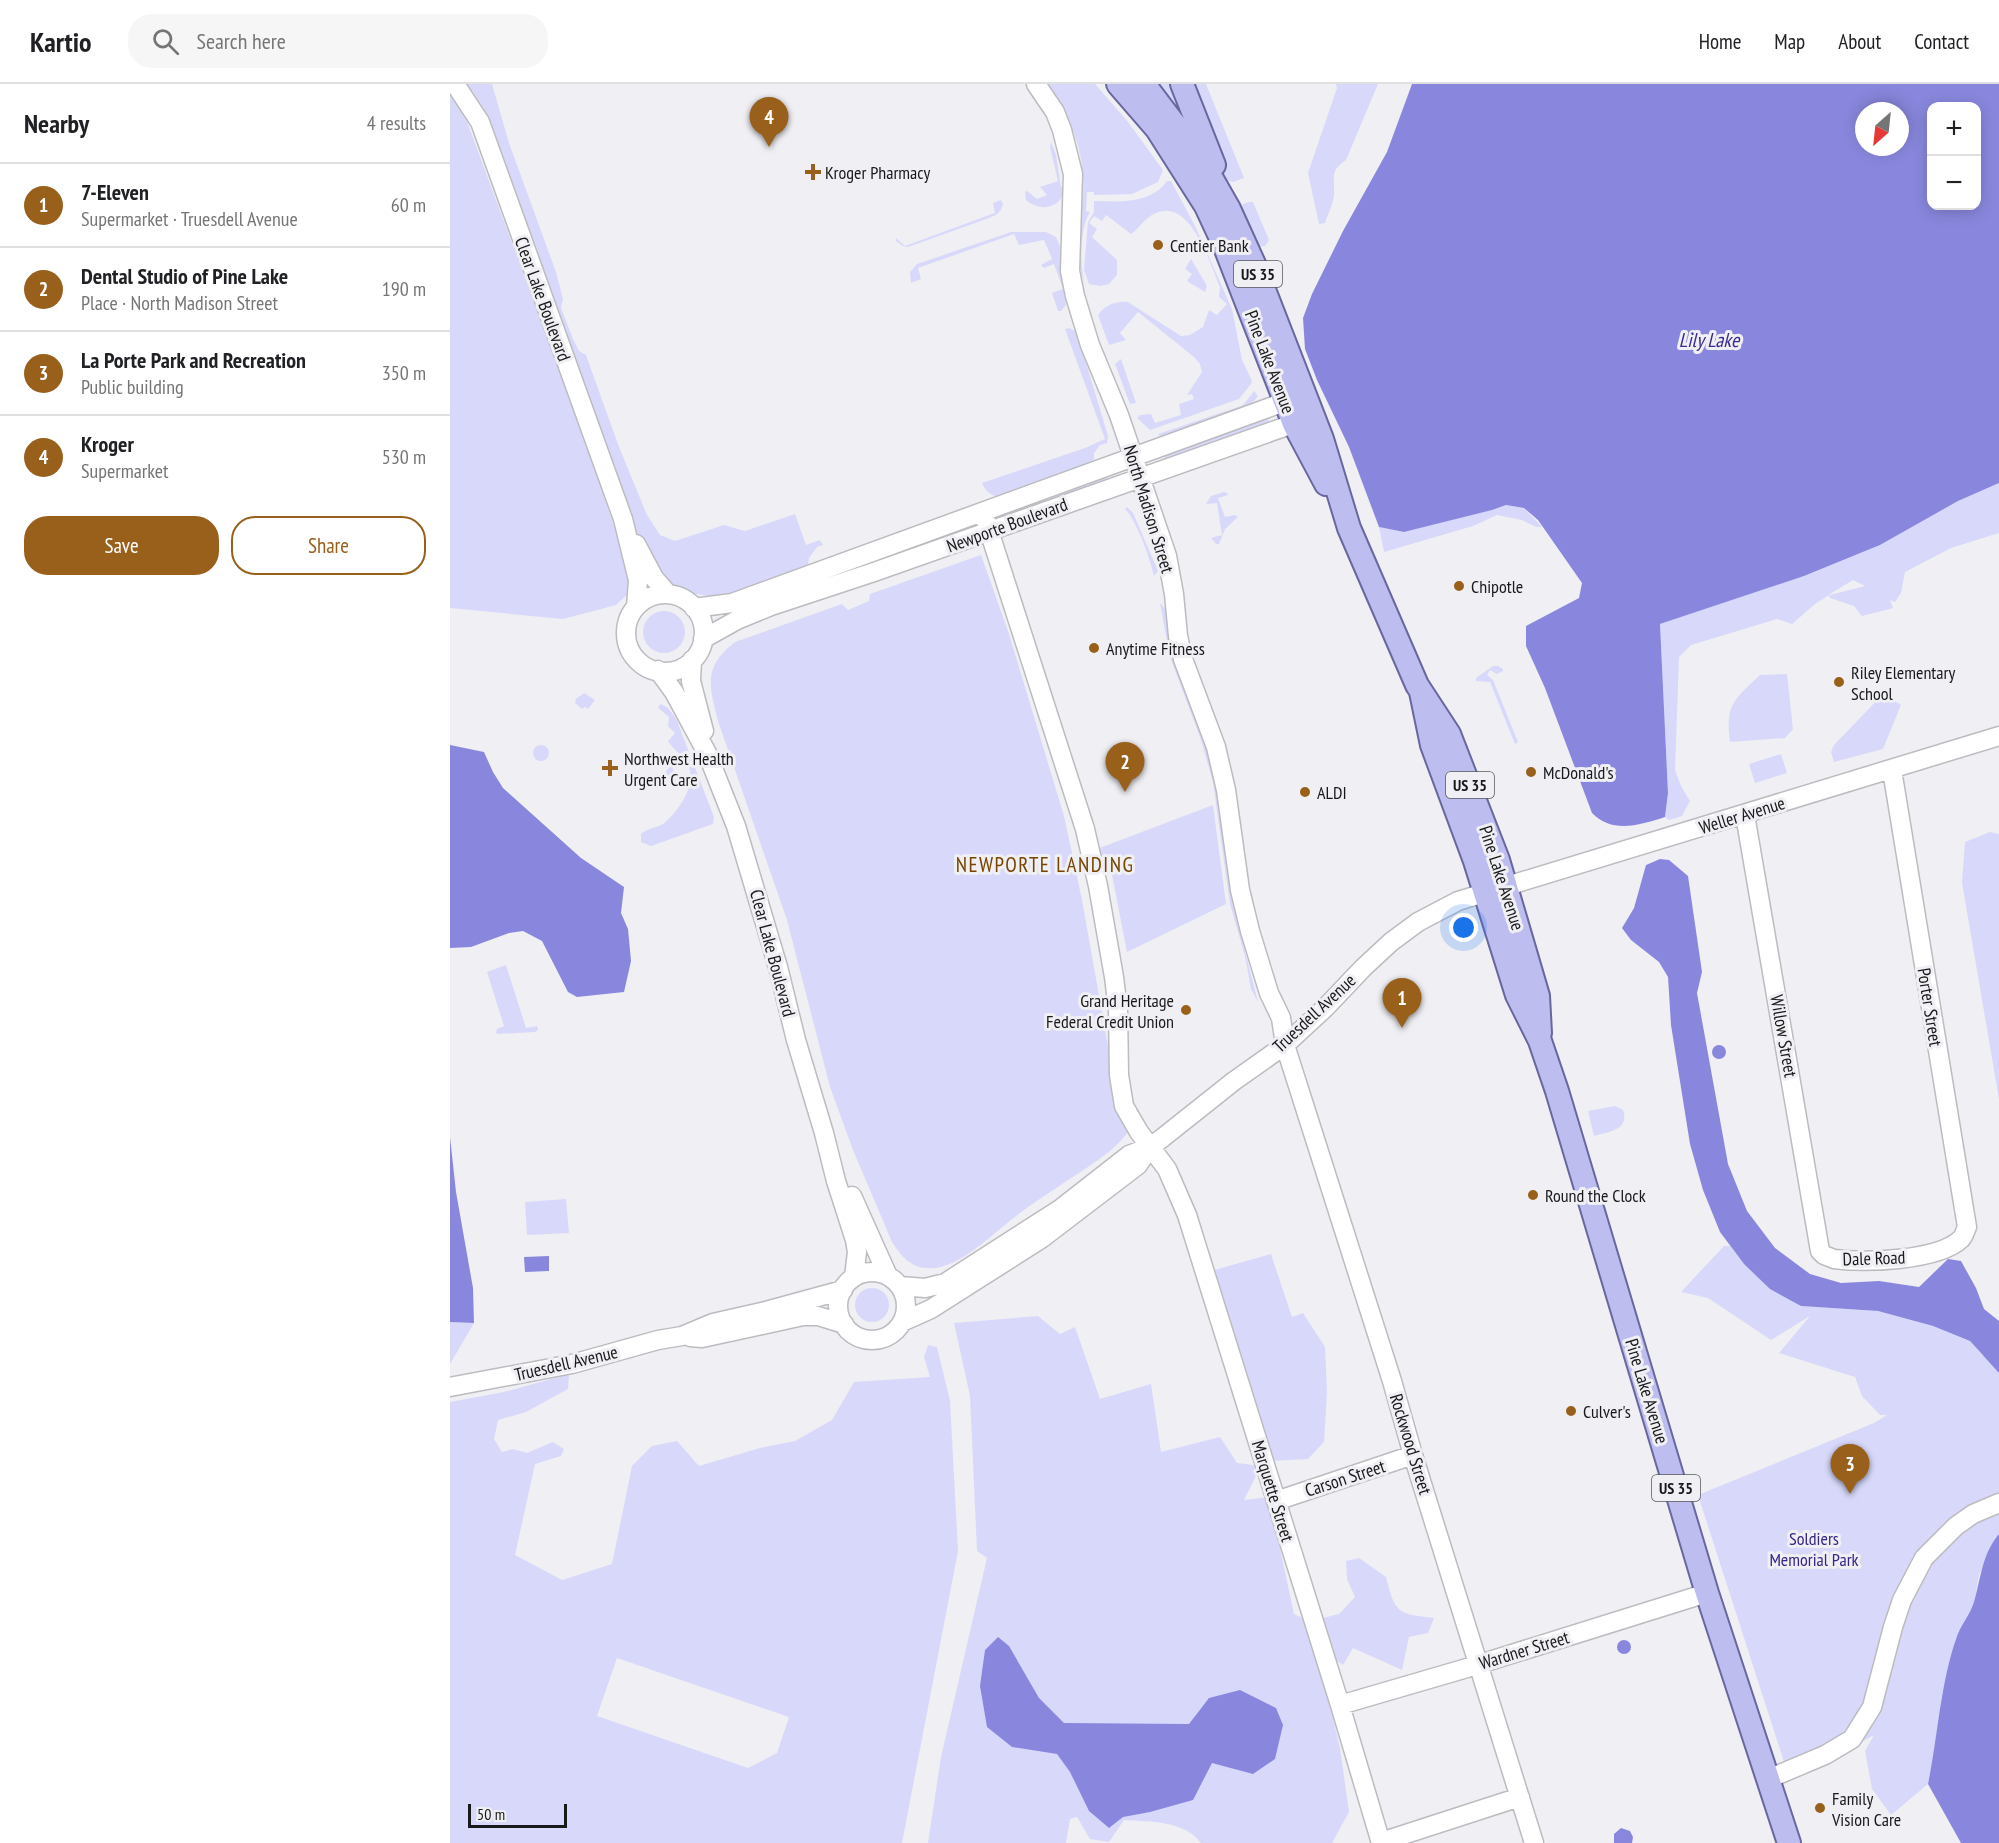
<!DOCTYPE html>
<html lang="en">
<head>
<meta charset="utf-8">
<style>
  :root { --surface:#fff; --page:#f6f6f6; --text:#202124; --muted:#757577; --line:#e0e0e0; --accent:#99601c }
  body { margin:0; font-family:"PT Sans Narrow",sans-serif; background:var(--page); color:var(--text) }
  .controls { position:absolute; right:18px; top:18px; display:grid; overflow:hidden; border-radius:12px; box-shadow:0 3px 15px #0003 }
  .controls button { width:54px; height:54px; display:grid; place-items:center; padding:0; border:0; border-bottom:2px solid var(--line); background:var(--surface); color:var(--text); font:30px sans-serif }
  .compass { position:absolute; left:1405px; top:18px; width:54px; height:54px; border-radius:50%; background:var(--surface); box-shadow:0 3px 15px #0003; rotate:207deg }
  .scale { position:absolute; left:18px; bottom:15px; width:99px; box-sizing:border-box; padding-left:6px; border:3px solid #18191a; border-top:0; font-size:16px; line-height:21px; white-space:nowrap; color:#18191a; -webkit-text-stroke:4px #efeff4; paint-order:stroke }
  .you { position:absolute; left:1014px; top:844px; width:21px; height:21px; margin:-15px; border:4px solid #fff; border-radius:50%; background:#1a73e8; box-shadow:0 0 0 9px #1a73e833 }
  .badge { display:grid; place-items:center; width:39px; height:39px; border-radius:50%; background:var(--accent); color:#fff; font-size:20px; font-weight:700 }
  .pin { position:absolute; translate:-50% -50px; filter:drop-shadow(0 2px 3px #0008) }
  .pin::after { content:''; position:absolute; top:32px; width:21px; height:18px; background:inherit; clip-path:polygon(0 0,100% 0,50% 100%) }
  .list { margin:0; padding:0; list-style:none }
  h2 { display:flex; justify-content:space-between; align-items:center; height:78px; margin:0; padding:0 24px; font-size:26px }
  h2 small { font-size:20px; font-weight:400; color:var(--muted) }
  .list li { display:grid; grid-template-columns:39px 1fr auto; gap:18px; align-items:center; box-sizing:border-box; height:84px; padding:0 24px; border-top:2px solid var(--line) }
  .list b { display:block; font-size:22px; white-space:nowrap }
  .list p { margin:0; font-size:20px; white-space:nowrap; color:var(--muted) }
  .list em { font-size:20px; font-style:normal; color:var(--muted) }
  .actions { display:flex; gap:12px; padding:18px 24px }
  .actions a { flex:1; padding:14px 0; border:2px solid var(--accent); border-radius:24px; text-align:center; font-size:21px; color:var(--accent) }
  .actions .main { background:var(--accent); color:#fff }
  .icon { flex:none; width:33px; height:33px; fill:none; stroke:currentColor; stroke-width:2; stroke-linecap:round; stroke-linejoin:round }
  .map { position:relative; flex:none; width:1549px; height:1759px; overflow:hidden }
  header { display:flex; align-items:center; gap:36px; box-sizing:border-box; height:84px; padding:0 30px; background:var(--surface); border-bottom:2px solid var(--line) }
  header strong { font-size:28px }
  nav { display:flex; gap:33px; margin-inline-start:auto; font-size:21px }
  .search { width:420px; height:54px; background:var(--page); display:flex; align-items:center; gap:15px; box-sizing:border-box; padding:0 21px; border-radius:24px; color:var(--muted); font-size:22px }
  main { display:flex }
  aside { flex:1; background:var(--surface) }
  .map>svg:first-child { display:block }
  .green { fill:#d8d9fa; fill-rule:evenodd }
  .water { fill:#8987dd; fill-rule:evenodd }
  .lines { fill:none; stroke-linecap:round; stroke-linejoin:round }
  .minor-casing { stroke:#bcbcc0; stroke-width:21 }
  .major-casing { stroke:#68679e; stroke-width:26 }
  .minor { stroke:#fff; stroke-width:18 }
  .major { stroke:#bebdef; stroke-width:22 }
  .poi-dot { fill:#99601c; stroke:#efeff4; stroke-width:2 }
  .labels { text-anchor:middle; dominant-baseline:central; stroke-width:6; stroke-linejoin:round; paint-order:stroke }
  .shield { fill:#efeff4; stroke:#58595b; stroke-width:1.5 }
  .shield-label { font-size:16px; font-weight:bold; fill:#18191a }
  .poi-label { font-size:18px; fill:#18191a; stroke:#efeff4; text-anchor:start }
  .street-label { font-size:18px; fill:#18191a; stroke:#efeff4 }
  .park-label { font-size:18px; fill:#372588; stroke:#efeff4 }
  .water-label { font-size:20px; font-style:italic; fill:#3c2b8e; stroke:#efeff4 }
  .quarter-label { font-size:21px; letter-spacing:1.5px; fill:#774500; stroke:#efeff4 }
</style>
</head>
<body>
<header>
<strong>Kartio</strong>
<div class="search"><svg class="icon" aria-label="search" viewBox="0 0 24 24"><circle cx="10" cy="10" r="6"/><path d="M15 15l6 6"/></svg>Search here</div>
<nav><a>Home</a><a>Map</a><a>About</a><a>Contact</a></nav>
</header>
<main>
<aside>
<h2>Nearby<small>4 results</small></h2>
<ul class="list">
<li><span class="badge">1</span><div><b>7-Eleven</b><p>Supermarket · Truesdell Avenue</p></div><em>60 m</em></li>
<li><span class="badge">2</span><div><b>Dental Studio of Pine Lake</b><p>Place · North Madison Street</p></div><em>190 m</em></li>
<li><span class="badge">3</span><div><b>La Porte Park and Recreation</b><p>Public building</p></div><em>350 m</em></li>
<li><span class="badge">4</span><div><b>Kroger</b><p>Supermarket</p></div><em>530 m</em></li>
</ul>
<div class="actions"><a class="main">Save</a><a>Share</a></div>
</aside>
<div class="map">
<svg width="1549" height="1759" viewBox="0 0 1549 1759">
  <rect width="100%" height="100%" fill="#efeff4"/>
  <path class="green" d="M16,0H42L59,59L106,188L113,215L111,224L123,255L129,267L136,271L169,363L197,431L210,451L225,457L274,441L295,447L345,430L356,461L370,456L373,461L367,463L359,474L358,482L287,509L264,513L246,510L226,504L216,498L189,454L39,38L24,9Z
    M598,0H645L678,38L713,86L708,98L682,110L644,111V108H637L636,127L640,128C630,143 629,180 635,198C620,171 636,121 633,91C631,57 616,28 598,0Z
    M705,0H726L746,49Z
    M738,0H756L794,94L783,98L776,96Z
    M886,0H928L896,76C879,88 885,92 884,111C883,120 878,130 875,139L869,140L858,89L887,4Z
    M0,11L12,24L133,351L173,469L180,508L166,521L113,535L0,524Z
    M601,58L606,71L611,103H615C613,124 591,129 576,116L575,108L577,107L587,115L597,111L590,103L608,97L600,63Z
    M717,97H721L745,142L782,225L792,276L802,297L801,300L789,315L700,346L687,334L690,331L701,330L705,339L731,331L729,320L744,315L742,310L737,311L752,288L750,280L744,273L688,228L670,249L676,256L659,261L648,231C655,221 666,217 678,218L731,252L740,251L753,243L759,226L767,231L777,220L769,213L770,203C760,180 741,114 706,129C695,133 690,144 681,150L656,131L652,137L644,132L639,139L647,145L642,153L667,176V191L659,200L650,202L639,200L634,186L638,138L644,128V117C669,118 701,120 717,97Z
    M551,116L553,120C551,128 547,131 539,134L458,163L453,162L446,157V154L455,162L542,130L545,129L543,119Z
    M799,118H803L819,156L815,162L809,163L806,161L791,126L793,120Z
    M561,148H596L606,153L610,162L616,221L611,227H608L602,209L613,205L604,180L594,184L591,181L602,175L594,156L569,161L564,150L468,184L471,195L461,199L460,188L467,180Z
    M741,175L757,202L755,208L737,197L742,190L735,185Z
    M619,244L625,247L628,252L658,352L657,359L650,361L644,369V376C627,383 559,415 545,412C538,410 534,404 532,399L635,364L655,355L615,245Z
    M671,275L686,319L680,320L665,280Z
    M804,307L808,312C795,333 737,345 712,354L708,350L791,322L794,320Z
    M818,334L820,341L716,378L714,371Z
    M656,391L658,398L561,431L557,430V428Z
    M1549,399V449L1501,464L1455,488L1451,509L1445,518L1440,516L1443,524L1412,532L1404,522L1380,514L1379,511L1365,520L1342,540L1327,535L1241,561L1229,573L1225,686L1231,702L1240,717L1232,732L1219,736L1215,733L1218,709L1210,540L1354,492L1430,461L1508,417ZM1403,496L1415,502L1380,511V510Z
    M774,408L777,409L778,411L768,414L775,433L785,431L788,433L775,445L769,460H766L761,454L772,451L767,419L756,420L761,412Z
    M1056,421L1074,424L1092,443H1086L1072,436L1047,431L1023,442L934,468L929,443L954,448L1041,426Z
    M677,423L683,429L708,487L704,492C700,474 687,437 675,425Z
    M501,446L503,452L432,477H424Z
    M531,471L559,550L614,732L632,816L661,979L679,1047C673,1054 667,1061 660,1067C630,1090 596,1109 566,1132C545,1148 511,1182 485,1184C463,1186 453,1175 442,1158L403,1066L380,1003L337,836L268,637C259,601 253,583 285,558L392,520L398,526L419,517L420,510Z
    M710,519L716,526L720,560L727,584L756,662L764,692L784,824L808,918L801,905L795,872L780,820L763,698L750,653L720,573Z
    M193 548a21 21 0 1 1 42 0a21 21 0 1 1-42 0Z
    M1043,582H1048L1053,585V587L1047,590L1040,586L1037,591L1043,596L1068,658L1065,660L1040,598L1026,597V594Z
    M1337,590L1343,645L1335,654L1280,658C1275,620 1284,616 1310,591Z
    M134,609L145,616L138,625L135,623L132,625L125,619L126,615Z
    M1433,610L1451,621L1433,665L1384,678L1381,668L1384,661Z
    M210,620C219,622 222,629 227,637L264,733L263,740L201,762L191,758V750C198,744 206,744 213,740C228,728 246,702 239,683C235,672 224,667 218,657L225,649L218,642L219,633L208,624Z
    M83 669a8 8 0 1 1 16 0a8 8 0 1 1-16 0Z
    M1331,670L1337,689L1305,699L1299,680Z
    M221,682L226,690L225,700L223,702L215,695L216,693L213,690Z
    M763,721L776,820L677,868L662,791L647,765Z
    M1540,748L1549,750V1015L1512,799L1515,758Z
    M56,881L76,944L87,942L88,946L85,948L48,950L46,949L47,945L54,942L37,888Z
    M1165,1022L1173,1026C1180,1046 1158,1048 1144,1052L1138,1027Z
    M116,1115L119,1149L77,1151L75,1118Z
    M1274,1162H1280L1294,1180L1351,1222L1428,1227L1483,1242L1520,1257L1533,1272L1549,1262V1412L1452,1494L1440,1522L1438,1539L1413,1629L1398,1649L1381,1661L1341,1678H1334L1248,1411L1424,1339L1437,1331H1430L1412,1312L1405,1293L1329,1269L1360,1232L1321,1256L1258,1214L1231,1208Z
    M821,1170L842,1233L853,1229L875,1263L877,1308L874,1358L858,1375L819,1377L761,1187Z
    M405 1221a17 17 0 1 1 34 0a17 17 0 1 1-34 0Z
    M588,1232L610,1250L625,1243L650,1315L701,1300L711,1368L770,1353L787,1379L811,1382L794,1416L819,1413L844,1530L860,1538L890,1664L899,1728L882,1759H751C734,1736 700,1738 674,1736L659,1758L640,1755L627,1733L620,1735L616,1759H478L491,1673L537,1474L527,1467L520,1312L504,1239Z
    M0,1238L24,1239L0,1280Z
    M478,1261L487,1263L500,1317L508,1467L452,1759H0V1318L54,1308L119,1290L118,1305L76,1328L48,1336L44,1355L52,1368L63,1365L77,1369L103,1358L114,1365L111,1372L85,1380L65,1471L112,1496L162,1480L182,1382L202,1362L227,1357L249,1382L310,1364L345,1357L382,1336L404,1298L480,1293L474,1273ZM167,1574L339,1633L327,1669L298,1684L147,1632Z
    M1549,1426V1450L1529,1491L1524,1520L1506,1554L1492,1611L1486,1660L1478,1700L1441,1731L1422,1705L1415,1667L1424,1651L1405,1662L1472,1488L1497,1459L1528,1434Z
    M909,1474L936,1493C945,1529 947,1530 984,1534L978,1549L959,1553L952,1586L903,1564L893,1581L884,1575L873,1534L889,1530L905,1513L897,1495L896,1477Z"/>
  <path class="water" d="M962,0H1549V399L1508,417L1430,461L1354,492L1210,540L1218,709L1215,733C1190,741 1162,750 1142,729L1095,604L1076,562V542L1129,514L1132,499L1088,436L1074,424L1056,421L1042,426L954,448L929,443L899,363L867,296L855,265L853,234L862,210L893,147L937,68ZM1482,22H1526V122H1482ZM1414,27H1450V63H1414Z
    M0,661L34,668L43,688L53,704L131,774L174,803L171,829L178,845L181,877L174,908L127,913L118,908L92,857L73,847L59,849L21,863L0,864Z
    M1210,775L1219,776L1238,792L1252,888L1247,909L1278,1080L1297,1127L1325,1164L1360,1190L1391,1199L1429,1197L1469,1203L1498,1175L1511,1177L1526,1204L1534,1225L1549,1237V1289L1520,1257L1483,1242L1428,1227L1351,1222L1320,1205L1294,1180L1270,1148L1253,1106L1240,1060L1221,941L1218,893L1209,878L1181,856L1172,844L1184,824L1196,781Z
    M1262 968a7 7 0 1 1 14 0a7 7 0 1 1-14 0Z
    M0,1053L6,1108L23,1204L24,1239L0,1238Z
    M99,1172V1187L75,1188L74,1173Z
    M1549,1450V1759H1511L1478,1700C1488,1652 1490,1602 1506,1555C1510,1542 1520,1531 1524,1518C1531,1494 1532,1470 1549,1450Z
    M548,1553L559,1562L589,1614L614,1639L739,1640L759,1614L790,1606L826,1624L833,1641L825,1675L803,1690L762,1679L743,1716L700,1728L673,1733L659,1744L639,1727L620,1688L607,1670L562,1663L537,1643L530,1602L535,1566Z
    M1167 1563a7 7 0 1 1 14 0a7 7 0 1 1-14 0Z
    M1171,1744L1180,1747L1183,1753L1182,1759H1164V1750Z"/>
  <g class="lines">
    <defs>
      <path id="minor" d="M5,0L30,38L173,435L188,496L186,523
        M586,0L605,28L612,46L623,90L620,187L625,212L640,261L669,331L717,472L724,510L728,552L733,575L766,663L776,706L790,806L800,847L819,909L831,934L835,961L942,1297L963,1371L1084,1759
        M533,428L635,745L648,802L664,893L668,926L669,991L674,1022L689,1048L717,1085L737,1131L890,1621L931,1759
        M186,460L204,494L218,510
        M176 549a39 39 0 1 1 78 0a39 39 0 1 1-78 0Z
        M244,524L282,519L848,313
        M253,555L287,536L321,522L424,488L857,335
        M242,576L241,597L254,647
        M208,586L224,608L257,669L286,742L328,883L346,956L374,1049L386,1097L405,1156L407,1168L404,1193
        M1295,731L1370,1167L1374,1171L1384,1175C1414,1179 1488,1177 1511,1155C1514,1152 1515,1147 1517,1143L1442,686
        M402,1112L438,1192
        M388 1222a34 34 0 1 1 68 0a34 34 0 1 1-68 0Z
        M450,1202L475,1204L495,1199L610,1125L679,1071L700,1063L711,1055L784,997L835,961L875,924L913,884L941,858L968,838L1008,817L1549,652
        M452,1238L481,1225L591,1155L688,1081L700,1063
        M240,1253L252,1254L353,1232H368L394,1240
        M0,1303L122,1280L208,1256L232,1252L263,1239L316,1227L393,1206
        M826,1417L963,1371
        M890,1621L1017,1584L1257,1509
        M1318,1695L1375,1671L1402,1655L1422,1623L1443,1543L1452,1516L1474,1474L1506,1442L1523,1430L1549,1419
        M931,1758L1070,1713"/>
      <path id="major" d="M668,0L707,45L756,122L775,163L844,340L876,400
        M694,0L750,74L779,125L804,180L872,355L899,444L967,601L999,650L1048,776L1088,912L1090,949
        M732,0L764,81
        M971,608L982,661L1025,777L1067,911L1090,957L1107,1007L1257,1509L1339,1759"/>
    </defs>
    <use href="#minor" class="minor-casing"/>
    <use href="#major" class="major-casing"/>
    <use href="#minor" class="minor"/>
    <use href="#major" class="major"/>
  </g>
  <g class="poi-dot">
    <path d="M360 79h6v6h6v6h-6v6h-6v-6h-6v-6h6z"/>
    <circle cx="708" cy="161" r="6"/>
    <circle cx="1009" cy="502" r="6"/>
    <circle cx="644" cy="564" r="6"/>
    <circle cx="1389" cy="598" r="6"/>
    <path d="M157 675h6v6h6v6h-6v6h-6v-6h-6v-6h6z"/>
    <circle cx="1081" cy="688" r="6"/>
    <circle cx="855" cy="708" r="6"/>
    <circle cx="736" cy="926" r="6"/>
    <circle cx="1083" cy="1111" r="6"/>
    <circle cx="1121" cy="1327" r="6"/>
    <circle cx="1370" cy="1724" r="6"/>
  </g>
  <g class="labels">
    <g class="shield">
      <rect x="784" y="177" width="48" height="26" rx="4.5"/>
      <rect x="996" y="688" width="48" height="26" rx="4.5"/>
      <rect x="1202" y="1391" width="48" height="26" rx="4.5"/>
    </g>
    <g class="shield-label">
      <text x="808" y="190">US 35</text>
      <text x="1020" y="701">US 35</text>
      <text x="1226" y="1404">US 35</text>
    </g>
    <g class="poi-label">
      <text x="375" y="88">Kroger Pharmacy</text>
      <text x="720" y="161">Centier Bank</text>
      <text x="1021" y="502">Chipotle</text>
      <text x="656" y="564">Anytime Fitness</text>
      <text x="1401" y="588">Riley Elementary<tspan x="1401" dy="21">School</tspan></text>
      <text x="174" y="674">Northwest Health<tspan x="174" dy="21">Urgent Care</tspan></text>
      <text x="1093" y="688">McDonald's</text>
      <text x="867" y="708">ALDI</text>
      <text x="724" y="916" text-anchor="end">Grand Heritage<tspan x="724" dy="21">Federal Credit Union</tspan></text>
      <text x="1095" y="1111">Round the Clock</text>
      <text x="1133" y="1327">Culver's</text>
      <text x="1382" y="1714">Family<tspan x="1382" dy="21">Vision Care</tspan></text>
    </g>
    <g class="street-label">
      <text transform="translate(93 215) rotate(70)">Clear Lake Boulevard</text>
      <text transform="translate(820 278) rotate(69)">Pine Lake Avenue</text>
      <text transform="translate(699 425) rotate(73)">North Madison Street</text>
      <text transform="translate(557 441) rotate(-20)">Newporte Boulevard</text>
      <text transform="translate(1292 731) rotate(-17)">Weller Avenue</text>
      <text transform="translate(1052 794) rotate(72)">Pine Lake Avenue</text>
      <text transform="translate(323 869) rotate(75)">Clear Lake Boulevard</text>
      <text transform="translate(1480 923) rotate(81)">Porter Street</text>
      <text transform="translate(864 929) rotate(-43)">Truesdell Avenue</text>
      <text transform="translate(1334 952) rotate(80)">Willow Street</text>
      <text transform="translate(1424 1174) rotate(-2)">Dale Road</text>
      <text transform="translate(116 1279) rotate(-13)">Truesdell Avenue</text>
      <text transform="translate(1197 1307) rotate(73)">Pine Lake Avenue</text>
      <text transform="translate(961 1360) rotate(73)">Rockwood Street</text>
      <text transform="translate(895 1394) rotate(-18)">Carson Street</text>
      <text transform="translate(823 1407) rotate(73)">Marquette Street</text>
      <text transform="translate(1074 1566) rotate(-17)">Wardner Street</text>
    </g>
    <g class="park-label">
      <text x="1364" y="1454">Soldiers<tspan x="1364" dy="21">Memorial Park</tspan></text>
    </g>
    <g class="water-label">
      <text x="1259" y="256">Lily Lake</text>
    </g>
    <g class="quarter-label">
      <text x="595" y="780">NEWPORTE LANDING</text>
    </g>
  </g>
</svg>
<div class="controls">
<button>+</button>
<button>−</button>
</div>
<svg class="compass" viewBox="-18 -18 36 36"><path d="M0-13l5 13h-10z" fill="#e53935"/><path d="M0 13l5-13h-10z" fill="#757577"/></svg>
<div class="scale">50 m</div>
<div class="you"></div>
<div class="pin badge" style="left:952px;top:944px">1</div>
<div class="pin badge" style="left:675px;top:708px">2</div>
<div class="pin badge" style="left:1400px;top:1410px">3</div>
<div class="pin badge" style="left:319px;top:63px">4</div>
</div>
</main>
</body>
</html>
